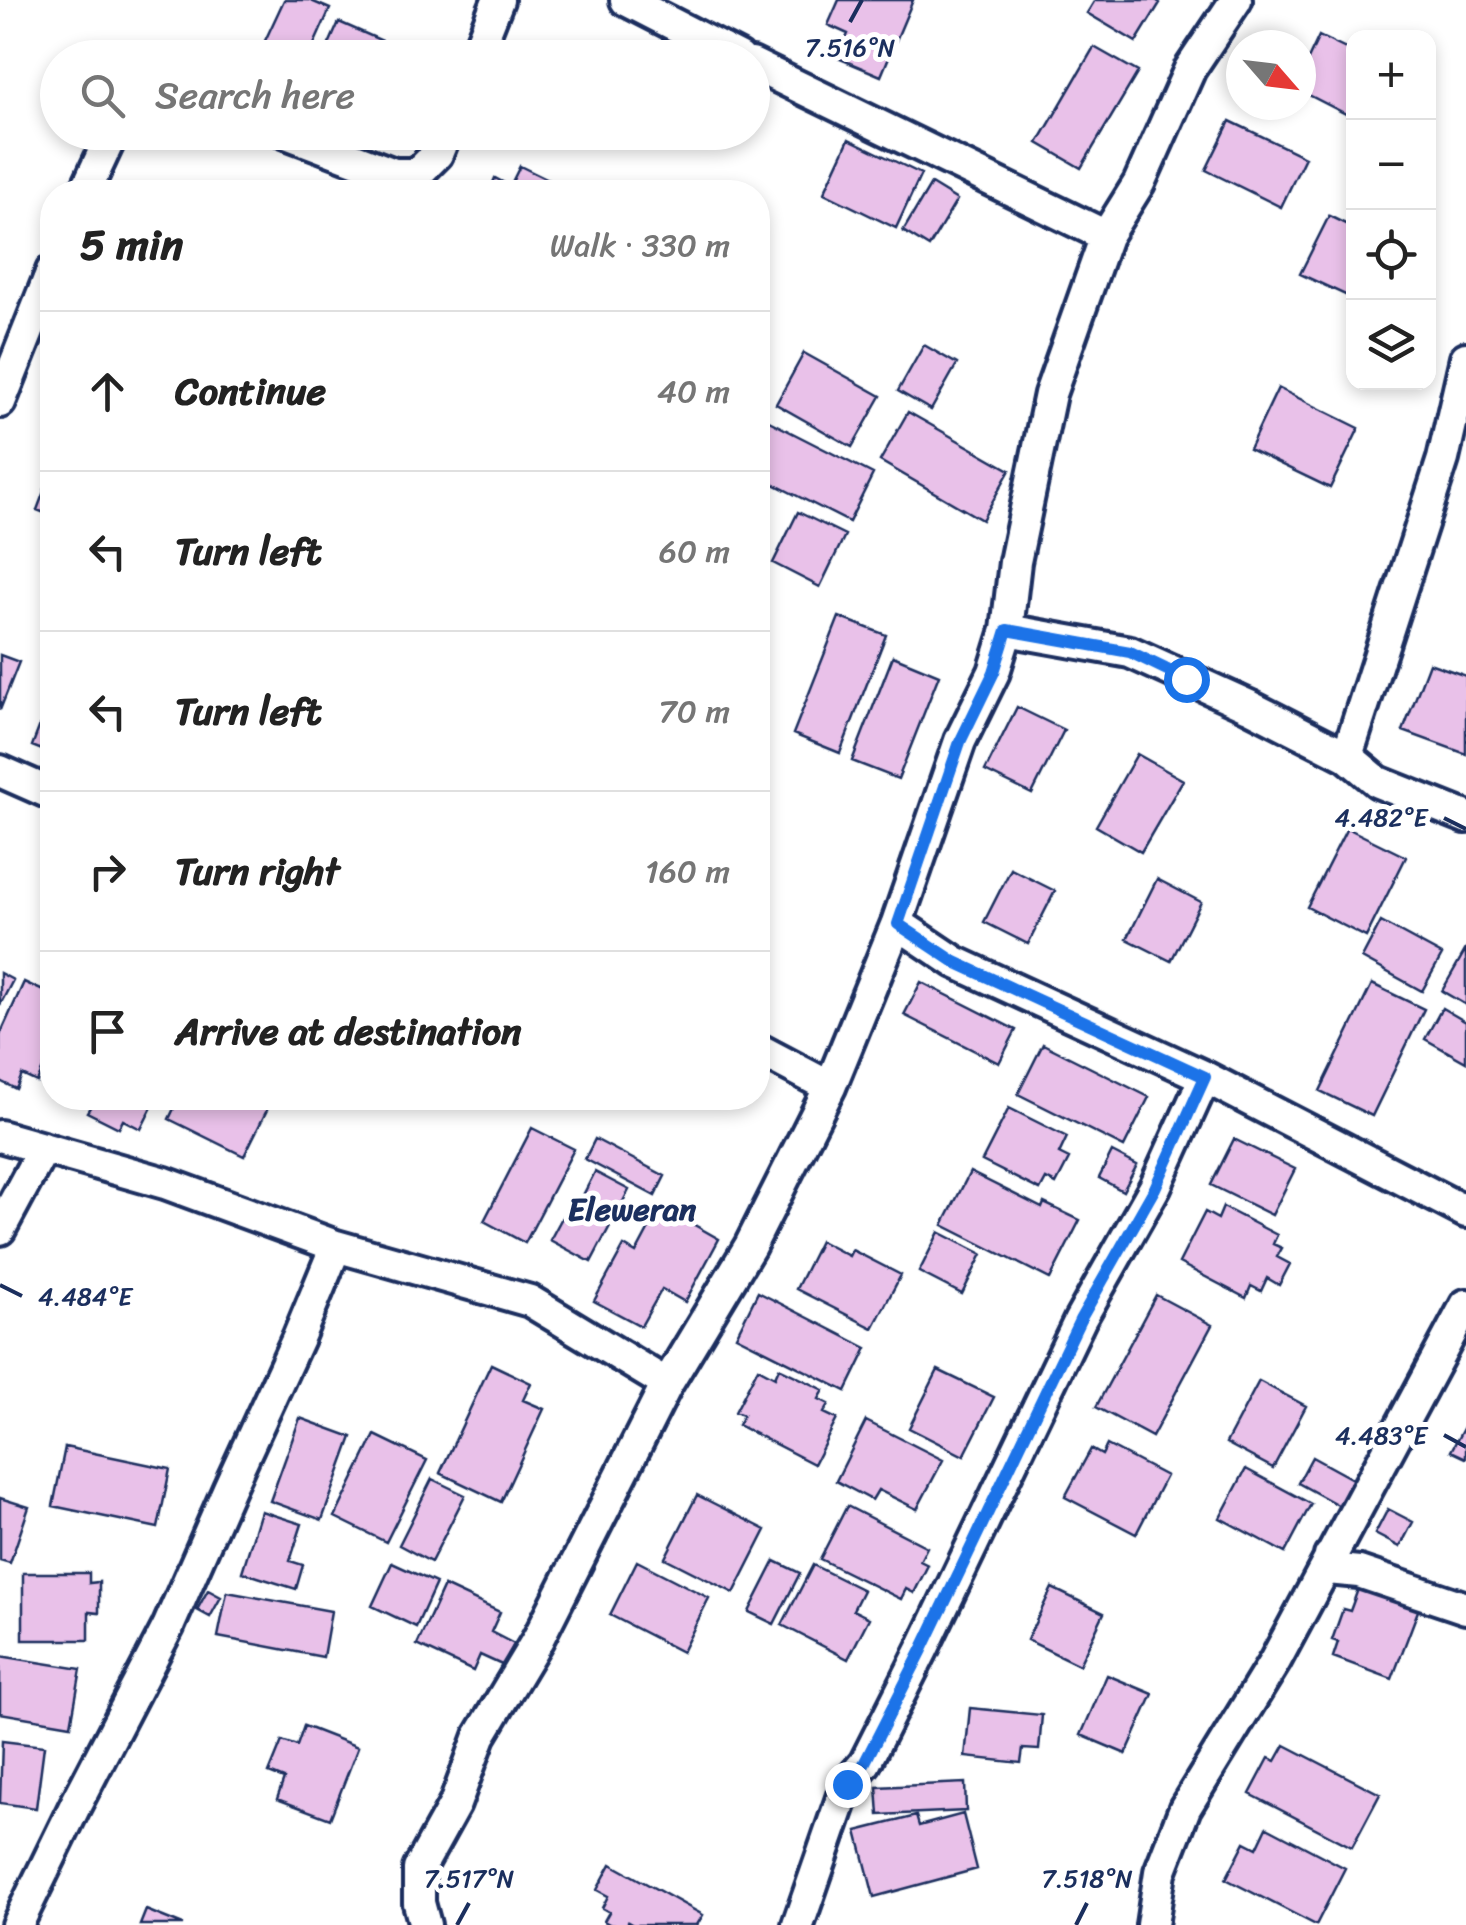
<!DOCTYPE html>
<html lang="en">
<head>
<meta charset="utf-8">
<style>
  :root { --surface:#fff; --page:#f6f6f6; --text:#222; --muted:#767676; --line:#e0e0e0 }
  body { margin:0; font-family:Sriracha,sans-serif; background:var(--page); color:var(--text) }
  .controls { position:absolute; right:30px; top:30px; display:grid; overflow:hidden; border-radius:20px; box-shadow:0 5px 15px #0003 }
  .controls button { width:90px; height:90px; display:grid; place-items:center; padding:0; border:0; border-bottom:2px solid var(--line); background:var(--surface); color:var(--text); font:50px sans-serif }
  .compass { position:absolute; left:1226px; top:30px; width:90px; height:90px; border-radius:50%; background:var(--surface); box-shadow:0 5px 15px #0003; rotate:118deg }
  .stop { position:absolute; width:30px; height:30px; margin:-22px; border:8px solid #1a73e8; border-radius:50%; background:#fff }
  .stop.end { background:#1a73e8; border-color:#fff; box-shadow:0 2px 10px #0008 }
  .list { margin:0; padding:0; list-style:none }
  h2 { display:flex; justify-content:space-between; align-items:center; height:130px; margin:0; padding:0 40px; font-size:42px }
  h2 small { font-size:32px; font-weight:400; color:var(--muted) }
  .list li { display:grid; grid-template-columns:65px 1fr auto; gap:30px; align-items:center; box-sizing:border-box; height:160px; padding:0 40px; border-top:2px solid var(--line) }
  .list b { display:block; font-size:38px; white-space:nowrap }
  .list em { font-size:32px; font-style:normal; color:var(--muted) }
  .icon { flex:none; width:55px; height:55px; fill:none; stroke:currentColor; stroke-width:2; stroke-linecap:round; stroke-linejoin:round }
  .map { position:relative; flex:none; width:1466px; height:1925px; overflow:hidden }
  .search { position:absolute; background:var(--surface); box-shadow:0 5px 15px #0003; left:40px; top:40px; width:730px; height:110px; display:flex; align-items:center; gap:25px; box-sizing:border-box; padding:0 35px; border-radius:55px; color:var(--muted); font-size:38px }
  .panel { position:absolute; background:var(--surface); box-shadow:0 5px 15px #0003; left:40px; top:180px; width:730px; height:930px; border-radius:40px }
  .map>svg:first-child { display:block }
  .building { fill:#e9c1e9; stroke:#1b2f5e; stroke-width:2.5 }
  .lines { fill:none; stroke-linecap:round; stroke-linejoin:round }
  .minor-casing { stroke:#1b2f5e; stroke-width:38 }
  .minor { stroke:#fff; stroke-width:30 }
  .route { stroke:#1a73e8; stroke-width:12 }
  .ticks { fill:none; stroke:#1b2f5e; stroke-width:4 }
  .labels { text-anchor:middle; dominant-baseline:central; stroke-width:10; stroke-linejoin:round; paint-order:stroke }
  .quarter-label { font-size:32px; font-weight:bold; fill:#1b2f5e; stroke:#fff }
  .ticks-label { font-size:25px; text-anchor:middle; fill:#1b2f5e; stroke:#fff; stroke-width:10; stroke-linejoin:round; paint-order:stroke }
</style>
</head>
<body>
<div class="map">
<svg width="1466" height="1925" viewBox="0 0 1466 1925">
  <rect width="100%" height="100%" fill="#fff"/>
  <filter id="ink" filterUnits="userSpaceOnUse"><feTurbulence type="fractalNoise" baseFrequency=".01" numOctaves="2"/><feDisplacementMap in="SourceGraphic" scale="20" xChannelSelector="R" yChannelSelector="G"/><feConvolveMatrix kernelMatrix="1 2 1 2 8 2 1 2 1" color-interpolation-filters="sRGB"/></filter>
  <g filter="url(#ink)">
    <path class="building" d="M284,0H309L330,9L308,58H257Z
      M839,0H913L881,76L838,58L848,34L828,25Z
      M1095,0H1156L1160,3L1136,42L1087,13Z
      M339,22L412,54L411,58H323Z
      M1319,36L1354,53V109L1350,116L1301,91V74Z
      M1094,47L1138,72L1081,168L1038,143Z
      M1230,121L1305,157L1281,207L1206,170Z
      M849,139L921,174L896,228L824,193Z
      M520,166L571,191L570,192H489L495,178L510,186Z
      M931,184L957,200L929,247L903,231Z
      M1329,216L1354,228V299L1300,274Z
      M924,345L957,364L931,410L898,391Z
      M804,353L881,396L852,447L776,404Z
      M1278,388L1359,428L1330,488L1249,449Z
      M908,412L1010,470L982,520L880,461Z
      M763,418L873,474L849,522L758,476V429Z
      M52,470V516L37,510Z
      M798,512L845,535L820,587L773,563Z
      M839,617L886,635L840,753L793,734Z
      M0,655L19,662L0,710Z
      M893,656L939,675L898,779L852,761Z
      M1429,663L1466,676V754L1403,731Z
      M52,694V754L32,746Z
      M1017,707L1064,730L1032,794L985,771Z
      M1137,754L1183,780L1141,852L1096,826Z
      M1347,828L1406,857L1366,937L1307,907Z
      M1011,869L1055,891L1028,944L984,922Z
      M1157,879L1201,902L1171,961L1127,939Z
      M1381,922L1442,955L1422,991L1362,958Z
      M1466,949V1005L1442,991Z
      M0,973L13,980L0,1005Z
      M24,982L52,995V1049L37,1082L22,1075L16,1089L0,1081V1035Z
      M921,982L1016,1030L999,1063L904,1015Z
      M1372,984L1424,1009L1372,1116L1320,1091Z
      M1442,1008L1466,1022V1062L1425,1039Z
      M1043,1044L1149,1097L1124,1147L1018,1094Z
      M80,1098H149L146,1103L152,1107L141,1129L123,1120L119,1128L87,1112L92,1104Z
      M179,1098H273L244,1156L169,1119Z
      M1009,1108L1067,1137L1059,1154L1069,1159L1056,1184L1046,1179L1040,1190L982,1161Z
      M532,1128L574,1149L525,1243L484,1221Z
      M595,1139L665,1176L655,1196L585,1159Z
      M1234,1139L1295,1169L1272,1215L1211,1185Z
      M1112,1152L1137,1165L1123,1191L1099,1178Z
      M595,1172L629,1190L591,1262L550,1240L573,1197L580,1201Z
      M970,1172L1042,1208L1044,1203L1080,1220L1050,1279L943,1225Z
      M661,1206L719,1239L685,1302L662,1289L641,1326L594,1301L624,1246L636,1253Z
      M1223,1207L1277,1235L1273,1244L1282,1248L1277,1257L1290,1264L1279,1285L1267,1278L1261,1291L1251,1286L1246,1298L1179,1263L1205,1212L1218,1219Z
      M939,1232L982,1254L962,1294L919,1272Z
      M820,1241L849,1256L852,1250L901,1275L873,1328L796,1289Z
      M758,1292L867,1348L846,1391L736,1336Z
      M1156,1295L1212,1325L1152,1437L1096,1407Z
      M491,1364L531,1383L523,1400L544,1409L501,1502L440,1473Z
      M758,1368L775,1377L779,1368L824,1390L819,1399L829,1404L824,1413L837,1419L814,1464L738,1425L743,1415L735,1412Z
      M938,1370L994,1397L964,1456L909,1428Z
      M1259,1381L1306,1406L1273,1468L1226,1443Z
      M300,1418L352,1437L322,1520L270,1501Z
      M866,1421L943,1460L917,1509L878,1490L872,1500L836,1481Z
      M1466,1423V1458L1451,1451Z
      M375,1435L427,1460L386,1542L335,1517Z
      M1107,1445L1166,1476L1136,1534L1065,1497L1091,1449L1102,1455Z
      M65,1447L170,1469L158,1528L53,1506Z
      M1312,1457L1354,1480L1340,1506L1298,1483Z
      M1246,1469L1311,1504L1285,1553L1220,1518Z
      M432,1479L465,1495L431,1562L399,1545Z
      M697,1495L766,1530L734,1593L665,1558Z
      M0,1498L29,1507L10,1563L0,1560Z
      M847,1506L927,1547L920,1561L928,1565L914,1593L906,1589L901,1599L820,1559Z
      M1388,1509L1413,1522L1400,1547L1375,1534Z
      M261,1511L302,1524L290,1561L303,1565L296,1589L242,1572Z
      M637,1561L709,1598L682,1652L610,1615Z
      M775,1561L800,1573L774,1624L749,1612Z
      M392,1563L436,1583L416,1627L372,1606Z
      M813,1565L863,1590L853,1610L869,1618L848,1659L782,1625Z
      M23,1573H89V1583L99,1582V1613L89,1612V1640H23Z
      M1361,1581L1421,1603L1392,1679L1333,1657L1338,1642L1332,1640L1343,1609L1350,1611Z
      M444,1586L500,1612L491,1632L514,1644L504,1666L480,1655L473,1671L417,1645Z
      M1052,1588L1104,1613L1079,1665L1027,1640Z
      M208,1590L221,1597L210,1617L197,1610Z
      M227,1592L331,1611L323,1657L218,1637Z
      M0,1656L81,1669L71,1725L0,1713Z
      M1107,1675L1153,1694L1126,1754L1081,1735Z
      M970,1708L1042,1715L1039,1750L1023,1749L1021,1763L965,1757Z
      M304,1726L358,1747L330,1819L277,1799L284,1779L269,1773L282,1741L297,1746Z
      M2,1741L44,1746L36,1808L0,1803Z
      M1285,1745L1380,1794L1352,1847L1250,1794L1269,1758L1276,1761Z
      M965,1783L966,1811L879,1815L877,1787Z
      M963,1814L977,1869L874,1897L857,1831L916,1816L919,1826Z
      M1267,1827L1345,1868L1316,1925L1226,1879L1245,1842L1257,1848Z
      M611,1864L703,1915L697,1925H633L628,1922L627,1925H611L604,1921L609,1912L602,1908L608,1896L597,1890Z
      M146,1910L183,1925H140Z"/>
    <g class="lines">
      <defs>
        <path id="minor" d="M626,0L739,58
          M475,58L498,0
          M752,64L1106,236
          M284,132L394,174H417L437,154L446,132
          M85,192L113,132
          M0,402L52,271
          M1007,630L1130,652L1249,706L1347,756L1378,782L1466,817
          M1347,756L1443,459L1466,358
          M0,771L52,794
          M897,923L955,962L1205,1077L1466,1212
          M758,1049L830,1087
          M0,1136L165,1183L336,1246L530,1301L667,1384
          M0,1229L43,1149
          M1330,1556L1328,1569L1359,1572L1466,1608
          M17,1925L75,1806L168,1627L229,1488L298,1338L336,1246
          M425,1925L419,1903V1869L455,1804L480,1736L538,1639L667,1384L750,1246L830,1087L897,923L960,741L994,672L1007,630L1015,562L1050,394L1106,236L1139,183L1190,69L1236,0
          M798,1925L847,1784L865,1763L922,1650L1080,1320L1155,1187L1205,1077
          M1152,1925L1160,1872L1185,1808L1275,1661L1466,1305"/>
      </defs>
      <use href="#minor" class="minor-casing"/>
      <use href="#minor" class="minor"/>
    </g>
  </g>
  <g class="lines" filter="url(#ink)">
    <path class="route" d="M847,1784L864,1764L922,1650L1080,1320L1155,1188L1205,1077L955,962L898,924L960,742L994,672L1007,630L1130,652L1186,679"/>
  </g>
  <path class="ticks" d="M850,22L862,0M1444,818L1466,829M0,1285L22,1296M1444,1435L1466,1447M457,1925L469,1903M1076,1925L1087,1903"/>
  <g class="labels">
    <g class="quarter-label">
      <text x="632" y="1209">Eleweran</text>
    </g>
  </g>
  <g class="ticks-label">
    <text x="850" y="56">7.516°N</text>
    <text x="1381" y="826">4.482°E</text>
    <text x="85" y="1305">4.484°E</text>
    <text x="1381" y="1444">4.483°E</text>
    <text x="469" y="1887">7.517°N</text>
    <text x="1087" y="1887">7.518°N</text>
  </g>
</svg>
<div class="controls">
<button>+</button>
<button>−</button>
<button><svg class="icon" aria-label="locate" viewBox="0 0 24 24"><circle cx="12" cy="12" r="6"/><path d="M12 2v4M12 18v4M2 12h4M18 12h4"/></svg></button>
<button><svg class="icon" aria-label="layers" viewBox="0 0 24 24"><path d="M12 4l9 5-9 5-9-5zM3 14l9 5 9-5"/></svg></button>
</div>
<svg class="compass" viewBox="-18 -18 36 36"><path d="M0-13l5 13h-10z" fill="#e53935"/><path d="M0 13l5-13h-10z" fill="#767676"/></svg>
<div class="stop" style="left:1186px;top:679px"></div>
<div class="stop end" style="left:847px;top:1784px"></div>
<div class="search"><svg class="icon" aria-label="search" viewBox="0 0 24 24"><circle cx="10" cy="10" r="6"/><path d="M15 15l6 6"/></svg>Search here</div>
<section class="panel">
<h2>5 min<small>Walk · 330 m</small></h2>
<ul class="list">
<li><svg class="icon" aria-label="ahead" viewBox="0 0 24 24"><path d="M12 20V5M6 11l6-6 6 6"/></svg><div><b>Continue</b></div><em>40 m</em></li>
<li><svg class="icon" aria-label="left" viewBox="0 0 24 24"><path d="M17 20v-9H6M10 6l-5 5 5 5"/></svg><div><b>Turn left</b></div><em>60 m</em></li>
<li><svg class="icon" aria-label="left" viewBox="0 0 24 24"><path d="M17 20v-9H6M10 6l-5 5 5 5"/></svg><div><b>Turn left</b></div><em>70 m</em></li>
<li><svg class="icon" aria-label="right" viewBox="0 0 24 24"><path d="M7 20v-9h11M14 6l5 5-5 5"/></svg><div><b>Turn right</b></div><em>160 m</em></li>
<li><svg class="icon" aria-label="arrive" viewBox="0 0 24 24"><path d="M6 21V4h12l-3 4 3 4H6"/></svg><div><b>Arrive at destination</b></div></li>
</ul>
</section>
</div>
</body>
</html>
